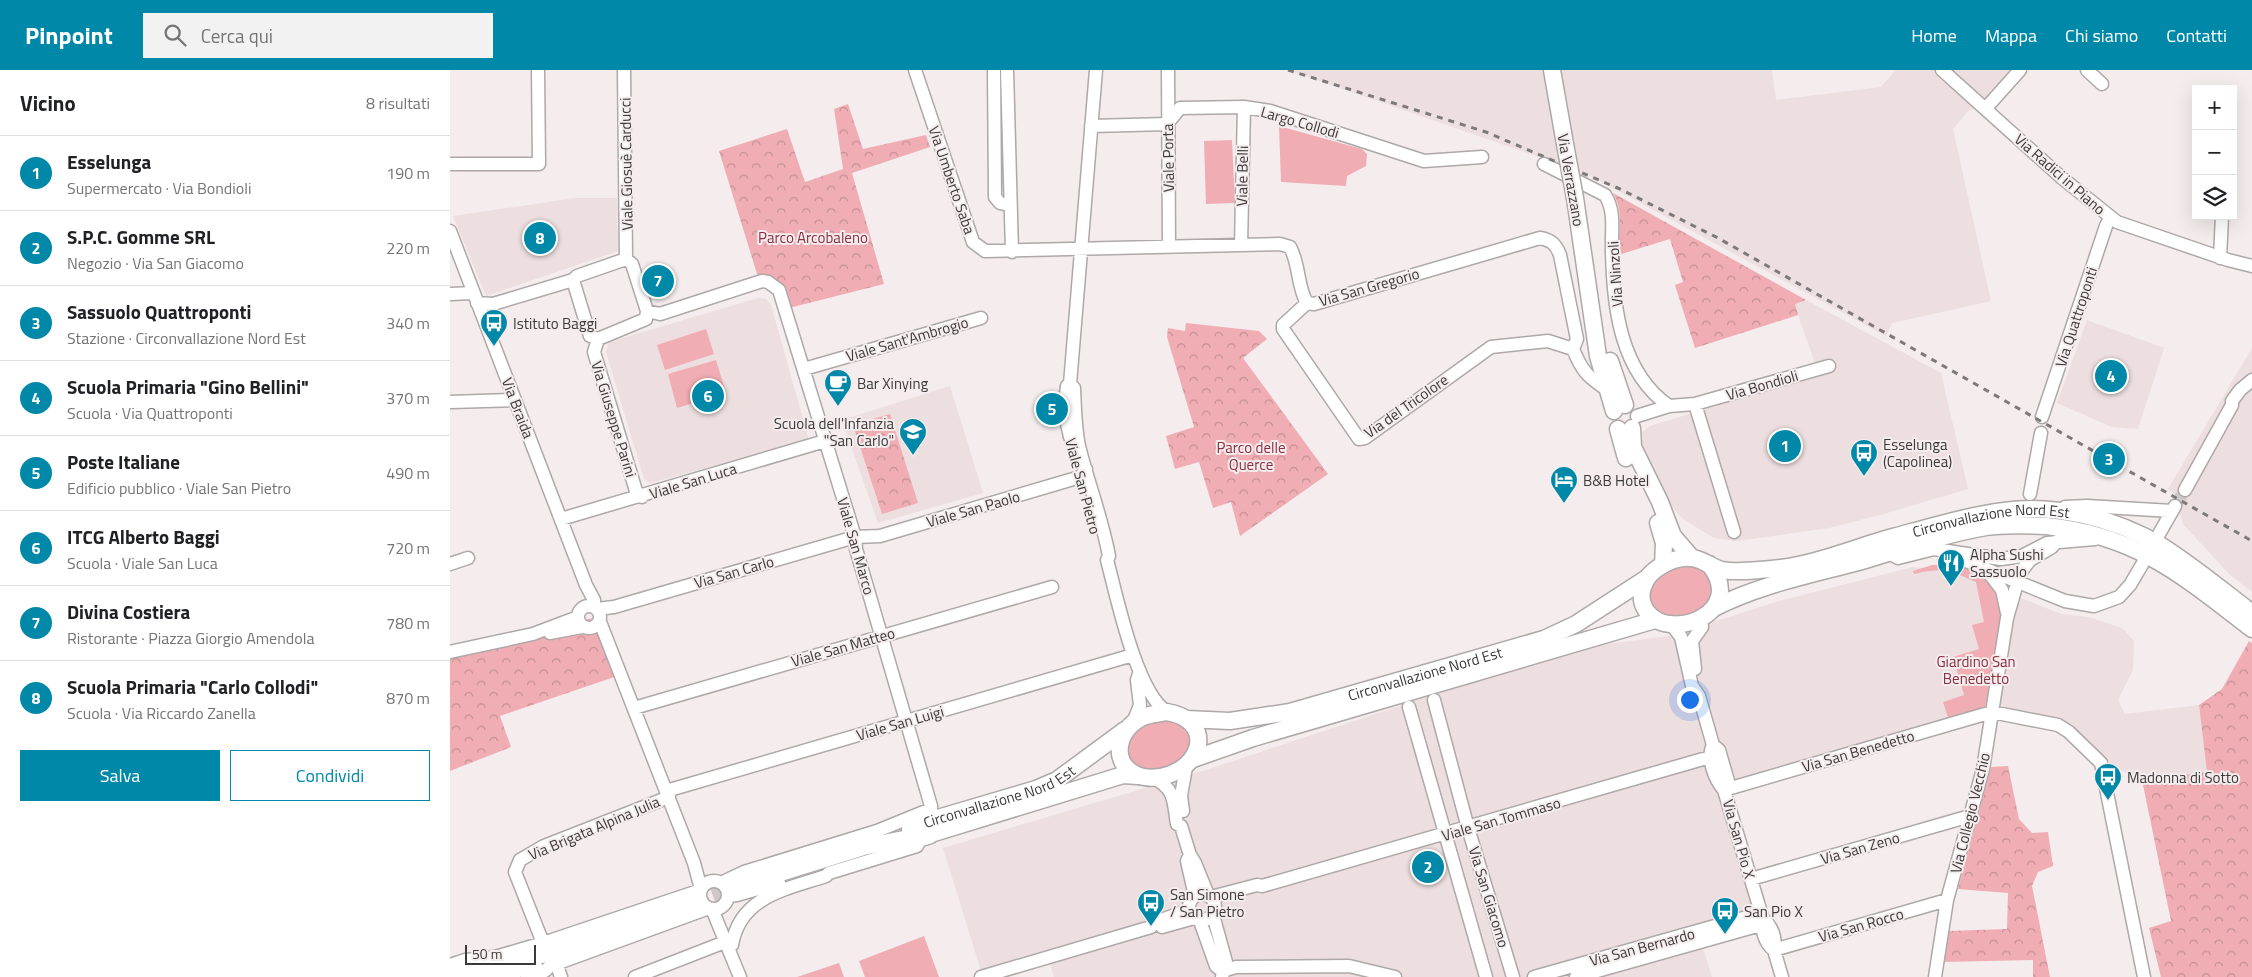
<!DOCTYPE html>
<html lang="it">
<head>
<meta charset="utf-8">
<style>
  :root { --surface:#fff; --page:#f2f2f2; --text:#202124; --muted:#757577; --line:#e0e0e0; --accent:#0088a8 }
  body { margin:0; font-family:"Titillium Web",sans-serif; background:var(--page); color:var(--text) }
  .controls { position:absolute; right:15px; top:15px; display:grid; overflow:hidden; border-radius:0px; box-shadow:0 5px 20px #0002 }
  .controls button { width:45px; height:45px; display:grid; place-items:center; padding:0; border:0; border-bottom:1px solid var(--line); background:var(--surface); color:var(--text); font:25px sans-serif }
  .scale { position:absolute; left:15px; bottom:12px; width:71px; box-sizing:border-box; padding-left:5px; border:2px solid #3c3939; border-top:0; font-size:14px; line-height:18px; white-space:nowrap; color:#3c3939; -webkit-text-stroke:4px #f4eced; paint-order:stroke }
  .you { position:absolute; left:1239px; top:629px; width:18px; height:18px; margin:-12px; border:4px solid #fff; border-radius:50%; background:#1a73e8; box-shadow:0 0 0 8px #1a73e833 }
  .badge { display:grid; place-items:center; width:32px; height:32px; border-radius:50%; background:var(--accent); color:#fff; font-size:16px; font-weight:700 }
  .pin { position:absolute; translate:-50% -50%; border:2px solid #fff; box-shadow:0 1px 5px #0006 }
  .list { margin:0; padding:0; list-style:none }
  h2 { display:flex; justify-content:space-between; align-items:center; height:65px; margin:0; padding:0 20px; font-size:21px }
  h2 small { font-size:16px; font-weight:400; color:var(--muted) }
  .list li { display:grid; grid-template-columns:32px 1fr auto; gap:15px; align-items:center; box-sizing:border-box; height:75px; padding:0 20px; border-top:1px solid var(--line) }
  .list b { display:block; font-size:19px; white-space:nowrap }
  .list p { margin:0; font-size:16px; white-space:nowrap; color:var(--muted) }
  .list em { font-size:16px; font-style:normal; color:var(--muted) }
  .actions { display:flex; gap:10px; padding:15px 20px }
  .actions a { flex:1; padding:11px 0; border:1px solid var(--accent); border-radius:0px; text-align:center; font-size:18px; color:var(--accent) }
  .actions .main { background:var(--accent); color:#fff }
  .icon { flex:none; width:28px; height:28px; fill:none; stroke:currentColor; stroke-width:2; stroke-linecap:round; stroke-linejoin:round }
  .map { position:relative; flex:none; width:1802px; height:907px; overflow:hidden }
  header { display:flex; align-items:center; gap:30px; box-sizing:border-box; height:70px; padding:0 25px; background:var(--accent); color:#fff }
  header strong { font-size:24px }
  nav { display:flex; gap:28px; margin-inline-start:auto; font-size:18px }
  .search { width:350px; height:45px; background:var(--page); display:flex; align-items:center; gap:12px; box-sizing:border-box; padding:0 18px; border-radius:0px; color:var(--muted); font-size:19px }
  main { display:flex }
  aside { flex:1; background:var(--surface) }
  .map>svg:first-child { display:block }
  .built { fill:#eddedf }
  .green { fill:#f0aeb4 }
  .park { fill:url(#park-crowns) }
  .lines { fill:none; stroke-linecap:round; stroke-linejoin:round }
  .minor-tunnel { stroke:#cfc8c9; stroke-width:12; stroke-dasharray:12 6; stroke-linecap:butt }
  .major-tunnel { stroke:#cfc8c9; stroke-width:16; stroke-dasharray:16 8; stroke-linecap:butt }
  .minor-casing { stroke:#aea8a8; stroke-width:15 }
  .major-casing { stroke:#aea8a8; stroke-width:19 }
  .minor { stroke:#fff; stroke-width:12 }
  .major { stroke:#fff; stroke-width:16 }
  .rail { stroke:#7e797a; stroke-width:3; stroke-dasharray:6 6; stroke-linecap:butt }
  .major-bridge-casing { stroke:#aea8a8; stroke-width:19; stroke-linecap:butt }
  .major-bridge { stroke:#fff; stroke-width:16 }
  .labels { text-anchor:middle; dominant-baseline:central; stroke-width:4; stroke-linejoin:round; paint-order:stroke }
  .street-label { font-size:15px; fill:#3c3939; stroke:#f4eced }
  .park-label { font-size:15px; fill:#8a2f3f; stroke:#f4eced }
  .poi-label { font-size:15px; fill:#3c3939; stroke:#f4eced; text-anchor:start }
</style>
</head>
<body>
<header>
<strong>Pinpoint</strong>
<div class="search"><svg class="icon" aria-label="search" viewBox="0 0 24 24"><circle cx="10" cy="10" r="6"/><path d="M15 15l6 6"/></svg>Cerca qui</div>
<nav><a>Home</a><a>Mappa</a><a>Chi siamo</a><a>Contatti</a></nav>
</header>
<main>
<aside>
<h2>Vicino<small>8 risultati</small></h2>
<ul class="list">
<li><span class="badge">1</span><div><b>Esselunga</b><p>Supermercato · Via Bondioli</p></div><em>190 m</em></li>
<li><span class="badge">2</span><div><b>S.P.C. Gomme SRL</b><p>Negozio · Via San Giacomo</p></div><em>220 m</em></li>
<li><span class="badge">3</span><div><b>Sassuolo Quattroponti</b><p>Stazione · Circonvallazione Nord Est</p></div><em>340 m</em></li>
<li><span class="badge">4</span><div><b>Scuola Primaria &quot;Gino Bellini&quot;</b><p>Scuola · Via Quattroponti</p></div><em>370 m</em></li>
<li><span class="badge">5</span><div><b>Poste Italiane</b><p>Edificio pubblico · Viale San Pietro</p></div><em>490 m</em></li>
<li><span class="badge">6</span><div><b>ITCG Alberto Baggi</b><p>Scuola · Viale San Luca</p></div><em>720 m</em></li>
<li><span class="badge">7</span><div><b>Divina Costiera</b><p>Ristorante · Piazza Giorgio Amendola</p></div><em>780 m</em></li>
<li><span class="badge">8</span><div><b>Scuola Primaria &quot;Carlo Collodi&quot;</b><p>Scuola · Via Riccardo Zanella</p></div><em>870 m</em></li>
</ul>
<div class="actions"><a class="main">Salva</a><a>Condividi</a></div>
</aside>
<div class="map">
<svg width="1802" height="907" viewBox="0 0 1802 907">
  <defs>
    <pattern id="park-crowns" width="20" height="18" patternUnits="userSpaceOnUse" patternTransform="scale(1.25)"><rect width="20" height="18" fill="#f0aeb4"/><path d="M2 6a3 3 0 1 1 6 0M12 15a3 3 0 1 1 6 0" fill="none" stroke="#c48f93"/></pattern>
  </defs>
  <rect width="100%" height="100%" fill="#f4eced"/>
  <path class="built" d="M838,0H1322L1326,30L1431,17L1446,0H1563L1537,30L1518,41L1503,59L1541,231L1442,253L1436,266L1135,103Z
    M125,128H167L168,181L36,226L3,146Z
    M308,228L316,229L321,235L359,370L200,413L194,409L156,282L159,272Z
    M1356,230L1491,303L1518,419L1430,445L1379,458L1288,471L1264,468L1233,449L1221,436L1189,371L1192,362L1200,356L1369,304L1344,234Z
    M1637,250L1714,278L1688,359L1662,357L1607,333Z
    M1802,278V522L1779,504L1733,454L1723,422L1718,419Z
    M500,316L533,423L428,453L392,350Z
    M1463,497L1505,502L1611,544L1638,547L1672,558L1684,571L1683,600L1668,630L1675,644L1749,635L1757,702L1692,710L1649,690L1602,657L1535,643L1271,721L1308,851L1250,869L1262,907H604L598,886L532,904L493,778L759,699L983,625L1150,575L1219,566L1329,531Z"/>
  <path class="green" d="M829,56L912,79L917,84L916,96L897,106L896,116L831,112Z
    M782,70L785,133L756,134L754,71Z
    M256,259L264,284L215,300L207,275Z
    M266,290L276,323L227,338L218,304Z
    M1245,494L1261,504L1264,527L1254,539L1228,549L1203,540L1199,532L1197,520L1216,499Z
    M1501,494C1534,501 1535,506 1554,533L1539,638L1499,651L1493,632L1514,625L1503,587L1529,579L1522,555L1534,552L1526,512C1501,501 1491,497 1464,504L1463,501L1482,495Z
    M704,649L729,650L743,668L742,681L717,700L691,701L676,686L681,661Z
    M474,866L489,907H415L409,891Z
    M389,893L394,907H347Z"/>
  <path class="park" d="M398,34L413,79L476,65L480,77L402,103L434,214L339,238L333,216L319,205L308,207L269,81L337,59L355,112L393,99L384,39Z
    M1163,123L1356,230L1345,234L1348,245L1245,278L1225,215L1233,212L1220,169L1168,185C1169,164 1174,142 1163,123Z
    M736,253L809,261L817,269L793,288L878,404L790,466L781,432L763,438L749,392L725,399L716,366L744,357L717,267L718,258L735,261Z
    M440,344L468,433L432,444L403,355Z
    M152,546L173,604L50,646L61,677L0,701V580Z
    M1799,571L1802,573V907H1711L1699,858L1721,851L1692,710L1757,702L1749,635L1772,619Z
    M1558,696L1569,749L1582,763L1598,762L1603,796L1588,802L1582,816L1600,907H1583V890L1493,892L1497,861L1557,859L1558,823L1508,819L1541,697Z"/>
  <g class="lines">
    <path class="minor-tunnel" d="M1726,435L1735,420"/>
    <path class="major-tunnel" d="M240,833L289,816"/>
    <defs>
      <path id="minor" d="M174,0L176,189
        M465,0L523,172L535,181L830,174L840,177C850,195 847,217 857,233L864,234L1090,168C1101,170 1106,174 1110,185L1127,269L1123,279
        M544,0L545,127L550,133L559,135
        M557,0L562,182
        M718,0L719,177
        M1492,0L1612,108L1667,152L1778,190L1802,196
        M1637,0L1652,14
        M1536,38L1570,0
        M641,56L717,54L730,38L794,37L820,41L974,91L1032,87
        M0,94H89L88,0
        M1094,94L1155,125C1166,142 1161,161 1162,181C1163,236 1170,302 1219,336
        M0,161L136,515L144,530V537
        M791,175L794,37
        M1770,188L1772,146
        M176,189L182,194L197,241L196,249L148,269L140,266L123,210L127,206Z
        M0,224L24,223
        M27,233L43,234L123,210
        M857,233L833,255V259L909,369L915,368L1041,277L1098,271L1123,279C1132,301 1137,306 1156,319
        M197,241L210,244L312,211L318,212L329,220L405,467L406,479L481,736V739L427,761L294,802L271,813
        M148,269L144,282L186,421L192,427
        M354,299L531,248
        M620,314L624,318C625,338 625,357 629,376C638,413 652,448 659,486L657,490C667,527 686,622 717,642
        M620,314L646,0
        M0,332L64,330
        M1245,334L1284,462
        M1187,346L1219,336L1245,334L1379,296
        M1592,347L1656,156L1660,148
        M620,367L614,340L617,316L620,314
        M1735,420L1782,335V331L1790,320L1802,310
        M1580,424L1591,363
        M1615,437L1637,436L1722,441
        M111,449L375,371
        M1709,464L1725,436
        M1439,483L1448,488L1484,479L1551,489L1572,486L1597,473L1645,469
        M1506,487L1615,531L1644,536L1669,527L1680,515L1693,493
        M0,494L18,488
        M1539,503L1552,520L1557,543
        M128 547a11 11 0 1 1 22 0a11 11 0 1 1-22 0Z
        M147,539L164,537L405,467L430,466L630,407L636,399
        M150,552L244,793L251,819
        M1221,554L1231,567L1242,616L1249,626L1263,675L1269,680L1278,711L1274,720
        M100,563L132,557
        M0,582L83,564L128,547
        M1245,599L1242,571L1252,557L1251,548
        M984,630L1018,758L1063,907
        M959,637L1036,907
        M184,638L602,517
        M683,653L690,635L687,610L689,604
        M704,708C726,720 723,731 727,754L731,756L740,785L745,793L758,825
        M1274,720L1542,642L1608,655L1619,662L1651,693L1694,907
        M216,721L683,585
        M733,741L731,726L736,697
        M740,785L737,791L745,826
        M1301,809L1520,746
        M250 825a14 14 0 1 1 28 0a14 14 0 1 1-28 0Z
        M739 837a13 13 0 1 1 26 0a13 13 0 1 1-26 0Z
        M278,826L287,825L329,813
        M761,827L807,815L812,816L1260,687
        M262,839L290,907
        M763,845L776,892L772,907
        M750,851L766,896L772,901
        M712,857L744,848
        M93,873L65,802L70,790L94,776L219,727
        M282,875C290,826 337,819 376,806L379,803L467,776L469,771L481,767
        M106,893L111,907
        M0,895L15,890L45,887L93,873L251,820
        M772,901L786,897L899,896L945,907
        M48,907L86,896
        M77,907L95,901L100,896L259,838
        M185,907L275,872
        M531,907L701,857L703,853L739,840
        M1084,907L1304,845C1319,848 1327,865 1324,880C1314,873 1311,858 1312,846L1274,720C1265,710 1256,688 1263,675
        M1126,907L1307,856L1312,846
        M1332,907L1324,880L1497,830
        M1485,907L1497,830L1533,699L1557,548L1570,503L1580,490L1602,477L1607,471"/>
      <g id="major">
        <path d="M1102,0L1115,74"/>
        <path d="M1125,128L1148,286L1164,341"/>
        <path d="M1160,291L1175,335"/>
        <path d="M1182,358L1183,377L1210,432L1223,466L1242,488"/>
        <path d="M1168,359L1176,388"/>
        <path d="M1208,453L1214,473L1213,495"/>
        <path id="s1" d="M1259,494C1298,542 1222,572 1198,543C1192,536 1190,526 1193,517C1198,499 1224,486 1242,488C1253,489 1262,498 1272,500C1288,503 1305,500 1321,499C1362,496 1403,478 1443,467C1480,457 1516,446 1554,441C1605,433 1666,449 1710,475C1742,495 1772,520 1802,543"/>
        <path d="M1264,538C1310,514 1365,504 1415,490C1455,478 1495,464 1536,457C1555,454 1576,455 1596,456C1687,465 1733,506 1802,559"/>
        <path d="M717,642C765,650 754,699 710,707C703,708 694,708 687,705C660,693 667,660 691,648C698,644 708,644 717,642Z"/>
        <path id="s2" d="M736,649L780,651L840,642L1094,569L1126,554L1197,508"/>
        <path d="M743,689L803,668L1205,550"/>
        <path id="s3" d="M460,759L481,750L586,719L607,710L675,660"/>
        <path d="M289,816L413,777L484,763L673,705L688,706"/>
        <path d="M0,904L15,900L42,898"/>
        <path d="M29,907L47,898L98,883L240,833"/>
      </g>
    </defs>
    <use href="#minor" class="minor-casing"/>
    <use href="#major" class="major-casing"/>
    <use href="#minor" class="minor"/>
    <use href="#major" class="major"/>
    <path class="rail" d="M838,0L1036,62L1170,119L1268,168L1802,471"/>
    <defs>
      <path id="major-bridge" d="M1115,74L1125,128"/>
    </defs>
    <use href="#major-bridge" class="major-bridge-casing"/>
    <use href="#major-bridge" class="major-bridge"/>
  </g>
  <defs>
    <symbol id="bus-pin" viewBox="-11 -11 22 30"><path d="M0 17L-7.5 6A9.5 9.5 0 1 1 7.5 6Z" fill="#0088a8" stroke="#f4eced"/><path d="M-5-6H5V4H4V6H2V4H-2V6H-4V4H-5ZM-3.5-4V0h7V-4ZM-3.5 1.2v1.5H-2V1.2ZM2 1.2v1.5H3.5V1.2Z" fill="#fff"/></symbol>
    <symbol id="cafe-pin" viewBox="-11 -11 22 30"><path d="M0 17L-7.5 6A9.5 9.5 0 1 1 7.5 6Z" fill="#0088a8" stroke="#f4eced"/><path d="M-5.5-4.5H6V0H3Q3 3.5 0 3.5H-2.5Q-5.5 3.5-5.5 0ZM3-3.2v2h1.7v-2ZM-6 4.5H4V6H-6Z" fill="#fff"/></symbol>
    <symbol id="school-pin" viewBox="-11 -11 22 30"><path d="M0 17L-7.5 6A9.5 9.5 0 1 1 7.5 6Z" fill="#0088a8" stroke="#f4eced"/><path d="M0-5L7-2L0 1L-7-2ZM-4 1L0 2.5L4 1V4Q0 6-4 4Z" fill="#fff"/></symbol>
    <symbol id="hotel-pin" viewBox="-11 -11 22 30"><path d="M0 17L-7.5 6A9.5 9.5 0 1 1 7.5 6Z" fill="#0088a8" stroke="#f4eced"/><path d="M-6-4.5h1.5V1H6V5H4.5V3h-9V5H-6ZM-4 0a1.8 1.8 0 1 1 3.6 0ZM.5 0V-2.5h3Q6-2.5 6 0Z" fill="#fff"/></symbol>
    <symbol id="restaurant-pin" viewBox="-11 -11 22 30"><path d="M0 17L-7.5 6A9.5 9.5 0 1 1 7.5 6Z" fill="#0088a8" stroke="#f4eced"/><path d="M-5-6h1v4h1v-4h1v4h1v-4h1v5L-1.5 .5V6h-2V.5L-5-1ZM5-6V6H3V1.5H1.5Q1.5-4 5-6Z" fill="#fff"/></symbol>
  </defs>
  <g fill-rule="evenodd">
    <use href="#bus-pin" x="28" y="237" width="32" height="43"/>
    <use href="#cafe-pin" x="372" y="297" width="32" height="43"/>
    <use href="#school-pin" x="447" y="346" width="32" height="43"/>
    <use href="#bus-pin" x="1398" y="367" width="32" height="43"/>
    <use href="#hotel-pin" x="1098" y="394" width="32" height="43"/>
    <use href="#restaurant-pin" x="1485" y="477" width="32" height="43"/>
    <use href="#bus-pin" x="1642" y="691" width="32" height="43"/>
    <use href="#bus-pin" x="685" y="817" width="32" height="43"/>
    <use href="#bus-pin" x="1259" y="825" width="32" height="43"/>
  </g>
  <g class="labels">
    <g class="street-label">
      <text transform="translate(850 52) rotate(16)">Largo Collodi</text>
      <text transform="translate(718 88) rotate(-91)">Viale Porta</text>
      <text transform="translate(176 94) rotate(-91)">Viale Giosuè Carducci</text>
      <text transform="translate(1610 104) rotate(41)">Via Radici in Piano</text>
      <text transform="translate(792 106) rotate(-89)">Viale Belli</text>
      <text transform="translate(502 110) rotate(71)">Via Umberto Saba</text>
      <text transform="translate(1121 110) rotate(80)">Via Verrazzano</text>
      <text transform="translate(1165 204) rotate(-94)">Via Ninzoli</text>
      <text transform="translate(919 217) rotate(-16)">Via San Gregorio</text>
      <text transform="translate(1626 247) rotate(-72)">Via Quattroponti</text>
      <text transform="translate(457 269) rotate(-16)">Viale Sant'Ambrogio</text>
      <text transform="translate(1312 315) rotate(-16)">Via Bondioli</text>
      <text transform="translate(956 336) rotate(-35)">Via del Tricolore</text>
      <text transform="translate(68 338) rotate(69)">Via Braida</text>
      <text transform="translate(164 349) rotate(73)">Via Giuseppe Parini</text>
      <text transform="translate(243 411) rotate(-17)">Viale San Luca</text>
      <text transform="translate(633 416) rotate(75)">Viale San Pietro</text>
      <text transform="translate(523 439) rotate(-16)">Viale San Paolo</text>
      <text stroke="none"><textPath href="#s1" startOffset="518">Circonvallazione Nord Est</textPath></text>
      <text transform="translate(406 476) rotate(74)">Viale San Marco</text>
      <text transform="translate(284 502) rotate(-16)">Via San Carlo</text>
      <text transform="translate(393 577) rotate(-16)">Viale San Matteo</text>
      <text stroke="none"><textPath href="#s2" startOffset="245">Circonvallazione Nord Est</textPath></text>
      <text transform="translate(450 653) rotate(-16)">Viale San Luigi</text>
      <text transform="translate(1408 681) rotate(-16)">Via San Benedetto</text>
      <text stroke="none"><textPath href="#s3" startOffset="95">Circonvallazione Nord Est</textPath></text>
      <text transform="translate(1520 743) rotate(-76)">Via Collegio Vecchio</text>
      <text transform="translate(1051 749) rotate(-16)">Viale San Tommaso</text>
      <text transform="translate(144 758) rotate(-23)">Via Brigata Alpina Julia</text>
      <text transform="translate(1289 769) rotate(74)">Via San Pio X</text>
      <text transform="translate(1410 778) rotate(-16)">Via San Zeno</text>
      <text transform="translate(1039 827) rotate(73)">Via San Giacomo</text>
      <text transform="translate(1411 855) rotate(-16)">Via San Rocco</text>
      <text transform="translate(1192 877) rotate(-15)">Via San Bernardo</text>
    </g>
    <g class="park-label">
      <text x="363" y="167">Parco Arcobaleno</text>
      <text x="801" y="377">Parco delle<tspan x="801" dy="17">Querce</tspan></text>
      <text x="1526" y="591">Giardino San<tspan x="1526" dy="17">Benedetto</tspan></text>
    </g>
    <g class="poi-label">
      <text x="63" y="253">Istituto Baggi</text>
      <text x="407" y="313">Bar Xinying</text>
      <text x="444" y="353" text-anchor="end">Scuola dell'Infanzia<tspan x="444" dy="17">"San Carlo"</tspan></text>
      <text x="1433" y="374">Esselunga<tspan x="1433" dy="17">(Capolinea)</tspan></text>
      <text x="1133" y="410">B&amp;B Hotel</text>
      <text x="1520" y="484">Alpha Sushi<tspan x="1520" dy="17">Sassuolo</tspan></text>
      <text x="1677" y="707">Madonna di Sotto</text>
      <text x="720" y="824">San Simone<tspan x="720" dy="17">/ San Pietro</tspan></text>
      <text x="1294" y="841">San Pio X</text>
    </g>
  </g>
</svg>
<div class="controls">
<button>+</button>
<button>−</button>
<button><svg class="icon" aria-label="layers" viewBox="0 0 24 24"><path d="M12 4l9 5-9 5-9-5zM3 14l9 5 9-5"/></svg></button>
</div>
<div class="scale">50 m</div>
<div class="you"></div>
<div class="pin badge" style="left:1335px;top:376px">1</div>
<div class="pin badge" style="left:978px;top:797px">2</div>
<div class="pin badge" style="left:1659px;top:389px">3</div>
<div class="pin badge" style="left:1661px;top:306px">4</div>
<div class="pin badge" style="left:602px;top:339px">5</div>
<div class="pin badge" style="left:258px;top:326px">6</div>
<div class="pin badge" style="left:208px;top:211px">7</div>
<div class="pin badge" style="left:90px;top:168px">8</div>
</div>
</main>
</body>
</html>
